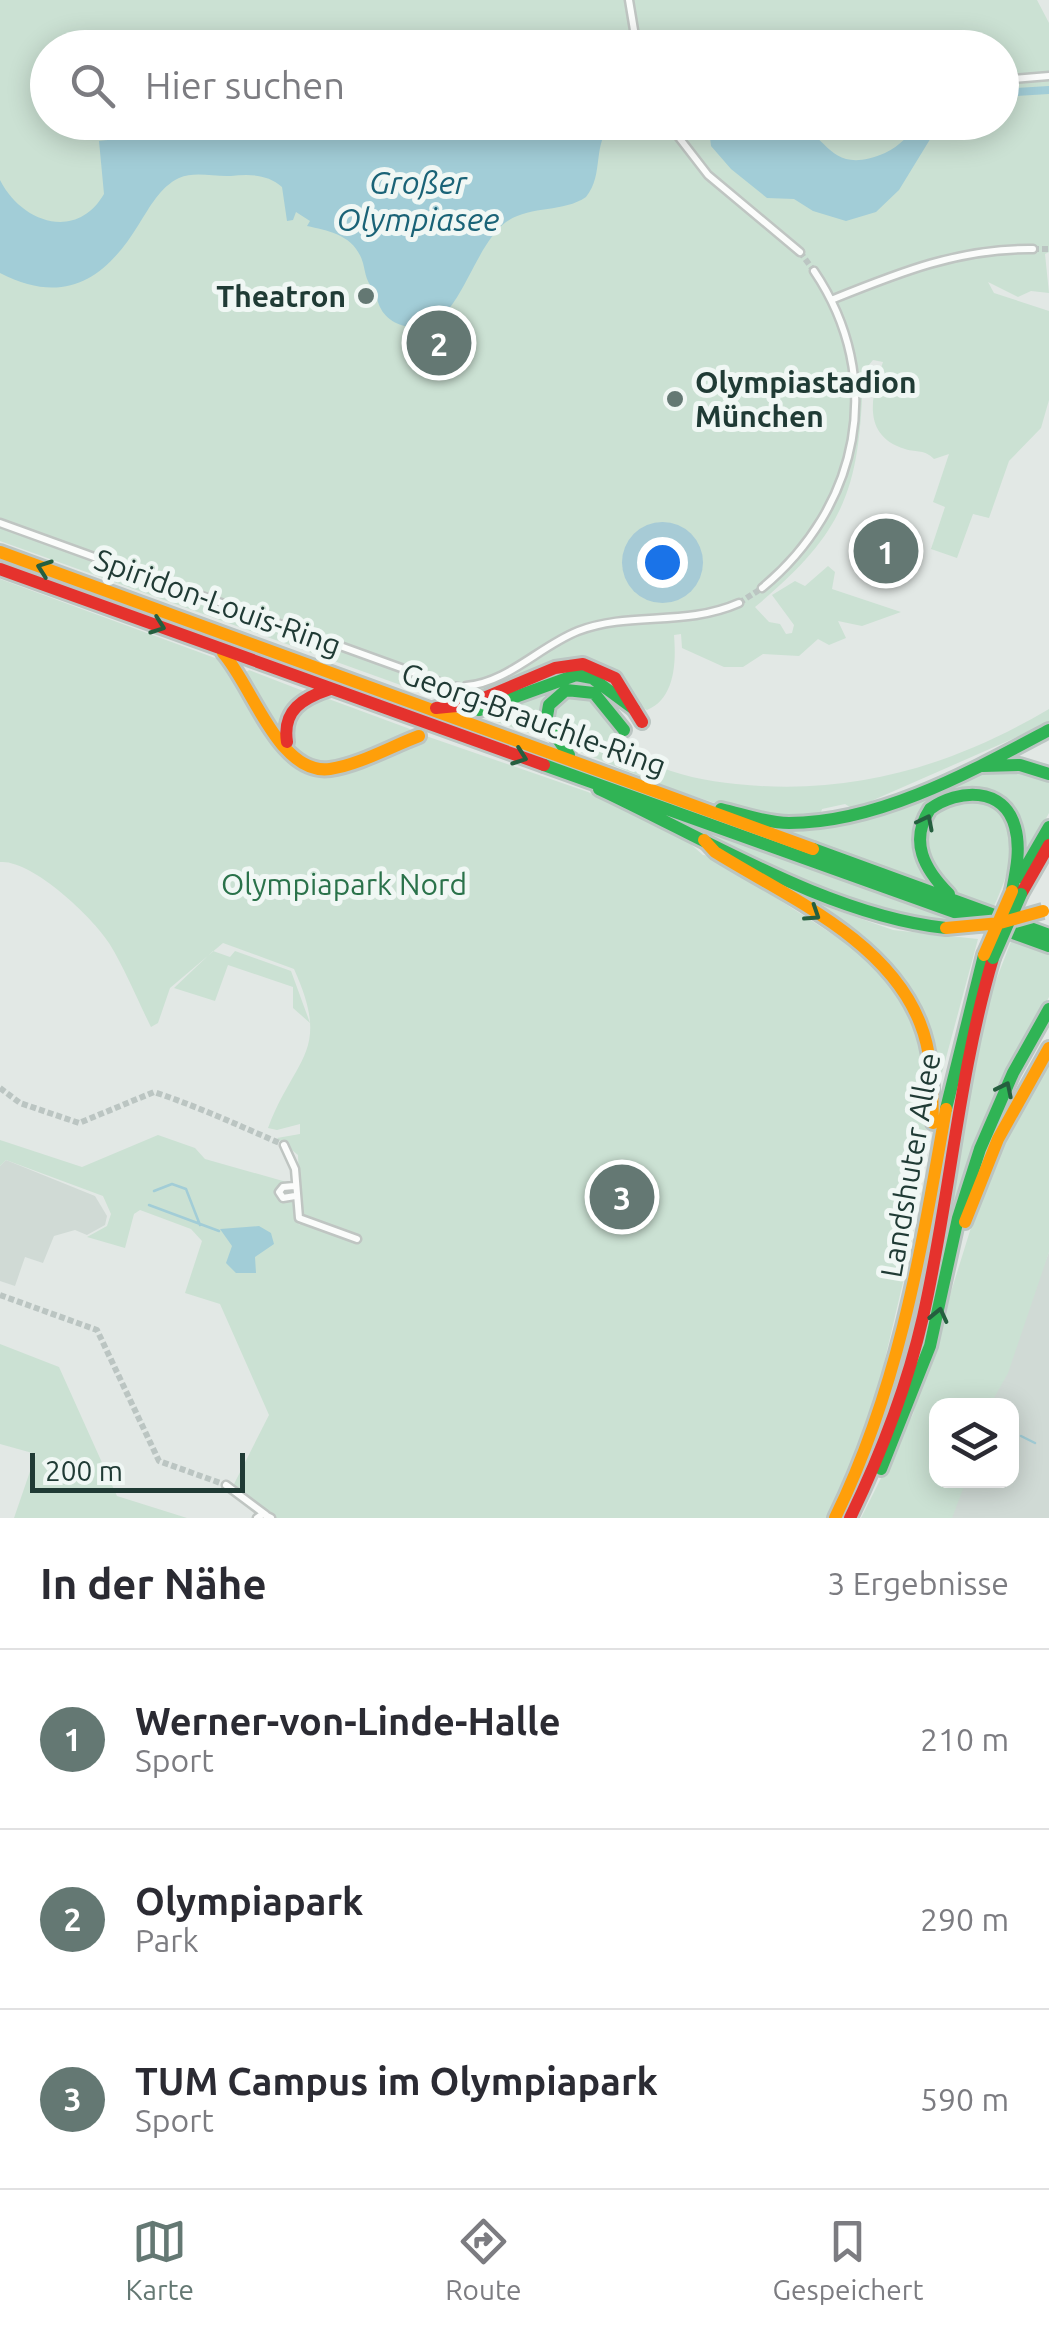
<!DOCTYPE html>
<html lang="de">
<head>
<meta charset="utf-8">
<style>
  :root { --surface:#fff; --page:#f2f2f3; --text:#2b2b33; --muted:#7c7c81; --line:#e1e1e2; --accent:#647873 }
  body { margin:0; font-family:Ubuntu,sans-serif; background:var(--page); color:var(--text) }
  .controls { position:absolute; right:30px; bottom:30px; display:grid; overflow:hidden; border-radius:20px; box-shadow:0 5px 25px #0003 }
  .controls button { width:90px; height:90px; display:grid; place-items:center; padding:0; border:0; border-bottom:2px solid var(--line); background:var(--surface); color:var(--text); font:50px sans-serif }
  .scale { position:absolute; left:30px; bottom:25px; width:215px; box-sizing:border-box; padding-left:10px; border:5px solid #203b35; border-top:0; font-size:28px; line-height:35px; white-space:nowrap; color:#203b35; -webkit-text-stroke:8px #f0f7f4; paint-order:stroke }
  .you { position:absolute; left:662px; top:562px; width:35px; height:35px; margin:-25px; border:8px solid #fff; border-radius:50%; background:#1a73e8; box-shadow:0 0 0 15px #1a73e833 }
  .badge { display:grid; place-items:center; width:65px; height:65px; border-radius:50%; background:var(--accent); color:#fff; font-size:32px; font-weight:700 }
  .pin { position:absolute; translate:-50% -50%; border:5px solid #fff; box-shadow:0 2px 10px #0006 }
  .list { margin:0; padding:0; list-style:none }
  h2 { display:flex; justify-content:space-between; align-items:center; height:130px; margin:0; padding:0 40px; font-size:42px }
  h2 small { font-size:32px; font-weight:400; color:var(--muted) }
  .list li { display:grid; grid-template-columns:65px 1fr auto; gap:30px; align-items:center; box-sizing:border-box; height:180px; padding:0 40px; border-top:2px solid var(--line) }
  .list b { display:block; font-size:38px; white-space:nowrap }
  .list p { margin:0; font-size:32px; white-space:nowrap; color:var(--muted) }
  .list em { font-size:32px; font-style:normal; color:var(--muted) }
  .icon { flex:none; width:55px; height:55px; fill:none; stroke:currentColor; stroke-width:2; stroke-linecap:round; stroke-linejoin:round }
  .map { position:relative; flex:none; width:1049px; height:1518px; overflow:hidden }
  .search { position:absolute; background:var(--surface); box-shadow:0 5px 25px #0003; left:30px; right:30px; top:30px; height:110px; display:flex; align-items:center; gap:25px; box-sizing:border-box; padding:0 35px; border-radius:55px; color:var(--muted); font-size:38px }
  .sheet { height:670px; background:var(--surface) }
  nav { display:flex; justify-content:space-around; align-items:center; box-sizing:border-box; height:140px; border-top:2px solid var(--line); background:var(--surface); font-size:28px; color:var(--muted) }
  nav a { display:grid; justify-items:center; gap:5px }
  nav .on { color:var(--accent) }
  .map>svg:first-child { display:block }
  .built { fill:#d0dad5 }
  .green { fill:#cbe1d3; fill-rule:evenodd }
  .water { fill:#a2cdd7 }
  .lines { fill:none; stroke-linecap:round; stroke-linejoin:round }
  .stream { stroke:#a2cdd7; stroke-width:2.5 }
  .canal { stroke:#a2cdd7; stroke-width:8 }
  .street-tunnel { stroke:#bbc5c2; stroke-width:6; stroke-dasharray:6 3; stroke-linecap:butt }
  .street-casing { stroke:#bfc5c2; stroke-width:11 }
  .fast-casing { stroke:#bbc5c2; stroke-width:18 }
  .slow-casing { stroke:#bbc5c2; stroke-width:18 }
  .jam-casing { stroke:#bbc5c2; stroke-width:18 }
  .street { stroke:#fbfcfb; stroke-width:6 }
  .fast { stroke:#30b455; stroke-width:12 }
  .slow { stroke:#ff9f0a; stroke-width:12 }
  .jam { stroke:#e5322d; stroke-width:12 }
  .fast-bridge-casing { stroke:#bbc5c2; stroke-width:18; stroke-linecap:butt }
  .slow-bridge-casing { stroke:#bbc5c2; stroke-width:18; stroke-linecap:butt }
  .fast-bridge { stroke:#30b455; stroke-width:12 }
  .slow-bridge { stroke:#ff9f0a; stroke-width:12 }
  .oneway { stroke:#255f3f }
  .poi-dot { fill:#647873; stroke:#f0f7f4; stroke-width:4 }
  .labels { text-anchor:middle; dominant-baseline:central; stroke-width:10; stroke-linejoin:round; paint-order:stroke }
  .poi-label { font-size:30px; font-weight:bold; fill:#203b35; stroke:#f0f7f4; text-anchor:end }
  .street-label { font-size:30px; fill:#203b35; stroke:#f0f7f4 }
  .park-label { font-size:30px; fill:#2a724a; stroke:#f0f7f4 }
  .water-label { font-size:32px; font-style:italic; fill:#1a6377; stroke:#f0f7f4 }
</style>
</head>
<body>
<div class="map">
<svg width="1049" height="1518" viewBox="0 0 1049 1518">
  <rect width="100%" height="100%" fill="#e2e8e5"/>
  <path class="built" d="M6,1160L95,1196L107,1216L105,1225L87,1235L75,1230L54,1236L43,1263L25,1257L15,1286L0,1281V1166Z
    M1049,1252V1518H948L962,1481L1012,1480V1406L990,1405Z"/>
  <path class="green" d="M0,0H1037L1049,23V252L1045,254L1049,293L1031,291L1018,297L988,282L994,293L1049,311V400L1041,428L1009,461L989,518L973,514L957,558L931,549L945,507L933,502L949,454L934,459C924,449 918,453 905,449C860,435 872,394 883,362L873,360L863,372C860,489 846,531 755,607L769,622L780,624L786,634L792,633L794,625L772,595L795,581L805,586L828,566L835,572L832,589L901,612L862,626L838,621L846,638L829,645L818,639L799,656L763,654L743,667H724L682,648L681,634L674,635C676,660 676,698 647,710C632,704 626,680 611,670C576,645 501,686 463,700L445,701L0,541ZM48,48H1002V122H48Z
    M0,579L226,662L282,753L303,773L316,777L338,775L426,736L588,792L686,840L703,855L711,856L860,952L882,970L921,1029L930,1105L911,1248L870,1423L829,1518H276L233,1486L269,1415L220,1304L185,1293L202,1241L191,1229L140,1210L134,1214L125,1248L87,1237L107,1226L111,1214L103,1196L6,1160L0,1166V1140L82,1167L158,1135L195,1148L205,1159L290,1183L299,1225L305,1217L300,1207L298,1155L277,1138L300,1134V1124L277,1130L268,1128C295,1056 332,1053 294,969L223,943L170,988L158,1023L151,1027C137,999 125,969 109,943C92,916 31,859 0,862Z
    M249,670L306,692L280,730L246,672Z
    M572,681L594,684L607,696L588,686L570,685L541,724L543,738L463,710L470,707L488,713Z
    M572,692C581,695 594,697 601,703C621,719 622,748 648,761C674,775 707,781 736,784C851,796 950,767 1049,709V723L853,809L845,804L822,809L820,816C732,823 643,775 562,745L549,719L553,705Z
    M326,698L410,729L409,732L336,763L309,762L290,744L291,717L313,699Z
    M1016,768L1049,779V813L1022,863V835L989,795L935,801L917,858L925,875L939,889L755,822C786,823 818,829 848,822C909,808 948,774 1016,768Z
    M628,798L971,922C878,935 715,839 628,798Z
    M968,800C1031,806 1012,867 994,906C980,901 960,898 948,889C914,860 919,805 968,800Z
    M737,861L833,909L893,930L978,939L939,1084L928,1028L901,980Z
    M1012,939L1049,952V997L997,1096L921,1354L981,1019Z
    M213,951L230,957L235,951L291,971L310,1023L293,1008V987L228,965L215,1001L174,988Z
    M1049,1059V1252L1008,1373L990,1405L936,1406V1480L966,1481L952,1518H861L913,1414L983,1189L1027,1094Z
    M0,1344L59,1367L117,1496L187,1518H14L36,1454L0,1444Z"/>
  <path class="water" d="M467,122L515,132L613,123C591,143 605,174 586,197C563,213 530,205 506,222C468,250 457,346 401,325C384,319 377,306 376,291C366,283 366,275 363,263C355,235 329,231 307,226L310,221L296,212L293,220L287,221L282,187C268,174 249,174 231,176C214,177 195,171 179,178C160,187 150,207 139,224C105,280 64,306 0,273V180C21,222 76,242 104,194L99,141L142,136L159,123Z
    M703,123H716L725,131C741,122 774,116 794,122C828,134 829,177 885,153C901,146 909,133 922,123H940L899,190L876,212L846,221L813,211L794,199L767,198L731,169L711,146L709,129Z
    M259,1226L271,1233L274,1244L255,1257L256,1273H236L226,1263L232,1246L220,1229Z"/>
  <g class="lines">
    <path class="stream" d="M154,1191L172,1184L186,1189L200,1225
      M149,1205L219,1231
      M1021,1436L1035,1443"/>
    <path class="canal" d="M1002,93L1049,90"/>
    <path class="street-tunnel" d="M1033,249H1049
      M800,252L814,271
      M739,603L762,588
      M437,681L466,686
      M0,1088L20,1103L79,1123L154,1092C199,1107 240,1126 284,1145
      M0,1295L97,1330L159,1461L226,1485"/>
    <defs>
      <path id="street" d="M629,0L637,48
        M1002,80L1049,76
        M667,122L708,175L800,252
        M831,300C898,273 959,248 1033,249
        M0,523L437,681
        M762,588C859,508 887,379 814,271
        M466,686C507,683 540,646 578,631C631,611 684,627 739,603
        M284,1145L295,1169L299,1218L357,1239
        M294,1186L283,1187L279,1192L283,1198L295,1196
        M226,1485L266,1515
        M257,1518L263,1514L271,1518"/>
      <path id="fast" d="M479,710L576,675L592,678L634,709
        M569,755L546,722L549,705L566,690L594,693L624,730
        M544,765L1049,946
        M983,766L1020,765L1049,774
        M599,789C706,839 830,916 946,928
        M721,809C743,814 766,823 789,823C879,823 972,771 1049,730
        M813,849L1049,935
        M1020,877L1049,827
        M949,894C924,869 909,841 930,809C958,789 1004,786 1015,827C1021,848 1016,871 1012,891
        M946,1109L984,955
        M881,1469L930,1346L958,1218L980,1149L1013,1073L1049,1009"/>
      <path id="slow" d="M0,552L813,849
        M223,653C252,685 279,776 330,769C359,765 392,746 419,736
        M704,840L715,852C787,897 887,939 920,1023C933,1055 932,1089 933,1123
        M965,1222L998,1139L1049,1048
        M835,1518C899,1387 921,1252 946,1109"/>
      <path id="jam" d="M0,569L544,765
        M436,708L467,705L555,668L583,664L615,678L642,722
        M287,742C282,710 303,698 330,689
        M1021,894L1049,845
        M850,1518C881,1454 907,1387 923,1317C950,1198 958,1076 993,958"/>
    </defs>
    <use href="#street" class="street-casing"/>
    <use href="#fast" class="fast-casing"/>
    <use href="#slow" class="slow-casing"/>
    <use href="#jam" class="jam-casing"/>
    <use href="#street" class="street"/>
    <use href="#fast" class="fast"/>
    <use href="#slow" class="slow"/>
    <use href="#jam" class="jam"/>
    <defs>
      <path id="fast-bridge" d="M993,958L1021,894"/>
      <path id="slow-bridge" d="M946,928L1000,923L1043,911
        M984,955L1012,891"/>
    </defs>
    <use href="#fast-bridge" class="fast-bridge-casing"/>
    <use href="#slow-bridge" class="slow-bridge-casing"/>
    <use href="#fast-bridge" class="fast-bridge"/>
    <use href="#slow-bridge" class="slow-bridge"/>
  </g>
  <defs><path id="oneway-chevron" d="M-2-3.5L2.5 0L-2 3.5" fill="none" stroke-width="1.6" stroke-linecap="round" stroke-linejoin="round" transform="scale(2.5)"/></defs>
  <g class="oneway">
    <use href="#oneway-chevron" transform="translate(44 568) rotate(-160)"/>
    <use href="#oneway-chevron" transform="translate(158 626) rotate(20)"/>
    <use href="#oneway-chevron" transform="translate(520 757) rotate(20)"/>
    <use href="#oneway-chevron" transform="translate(926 822) rotate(-63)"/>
    <use href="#oneway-chevron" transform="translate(813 914) rotate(33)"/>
    <use href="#oneway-chevron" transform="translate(1005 1089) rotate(-64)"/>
    <use href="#oneway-chevron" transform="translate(939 1315) rotate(-77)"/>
  </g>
  <g class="poi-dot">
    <circle cx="366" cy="296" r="10"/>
    <circle cx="675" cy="399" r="10"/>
  </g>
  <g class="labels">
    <g class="poi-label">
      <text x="346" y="296">Theatron</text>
      <text x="695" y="382" text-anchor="start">Olympiastadion<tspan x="695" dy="34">München</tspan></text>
    </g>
    <g class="street-label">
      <text transform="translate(218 602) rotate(20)">Spiridon-Louis-Ring</text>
      <text transform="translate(534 719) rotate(20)">Georg-Brauchle-Ring</text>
      <text transform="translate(910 1165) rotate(-80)">Landshuter Allee</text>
    </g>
    <g class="park-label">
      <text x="344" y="884">Olympiapark Nord</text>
    </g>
    <g class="water-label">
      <text x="418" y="182">Großer<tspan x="418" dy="37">Olympiasee</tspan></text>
    </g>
  </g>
</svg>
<div class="controls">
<button><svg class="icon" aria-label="layers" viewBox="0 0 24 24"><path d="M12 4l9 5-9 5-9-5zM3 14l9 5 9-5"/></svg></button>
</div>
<div class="scale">200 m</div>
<div class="you"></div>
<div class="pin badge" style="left:886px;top:551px">1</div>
<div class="pin badge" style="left:439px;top:343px">2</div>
<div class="pin badge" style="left:622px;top:1197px">3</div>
<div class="search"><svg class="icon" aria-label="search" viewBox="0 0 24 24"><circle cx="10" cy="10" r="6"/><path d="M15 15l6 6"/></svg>Hier suchen</div>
</div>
<section class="sheet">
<h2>In der Nähe<small>3 Ergebnisse</small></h2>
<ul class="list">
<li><span class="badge">1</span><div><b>Werner-von-Linde-Halle</b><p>Sport</p></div><em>210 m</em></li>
<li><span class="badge">2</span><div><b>Olympiapark</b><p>Park</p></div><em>290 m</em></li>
<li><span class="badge">3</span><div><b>TUM Campus im Olympiapark</b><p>Sport</p></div><em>590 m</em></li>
</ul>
</section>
<nav>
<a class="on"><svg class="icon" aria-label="map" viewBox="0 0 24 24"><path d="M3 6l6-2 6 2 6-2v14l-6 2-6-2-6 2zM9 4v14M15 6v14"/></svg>Karte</a>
<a><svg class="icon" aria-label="directions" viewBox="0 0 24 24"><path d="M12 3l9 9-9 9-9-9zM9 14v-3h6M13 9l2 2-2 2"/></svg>Route</a>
<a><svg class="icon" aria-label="saved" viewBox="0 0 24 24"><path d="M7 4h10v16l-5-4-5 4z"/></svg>Gespeichert</a>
</nav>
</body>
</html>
